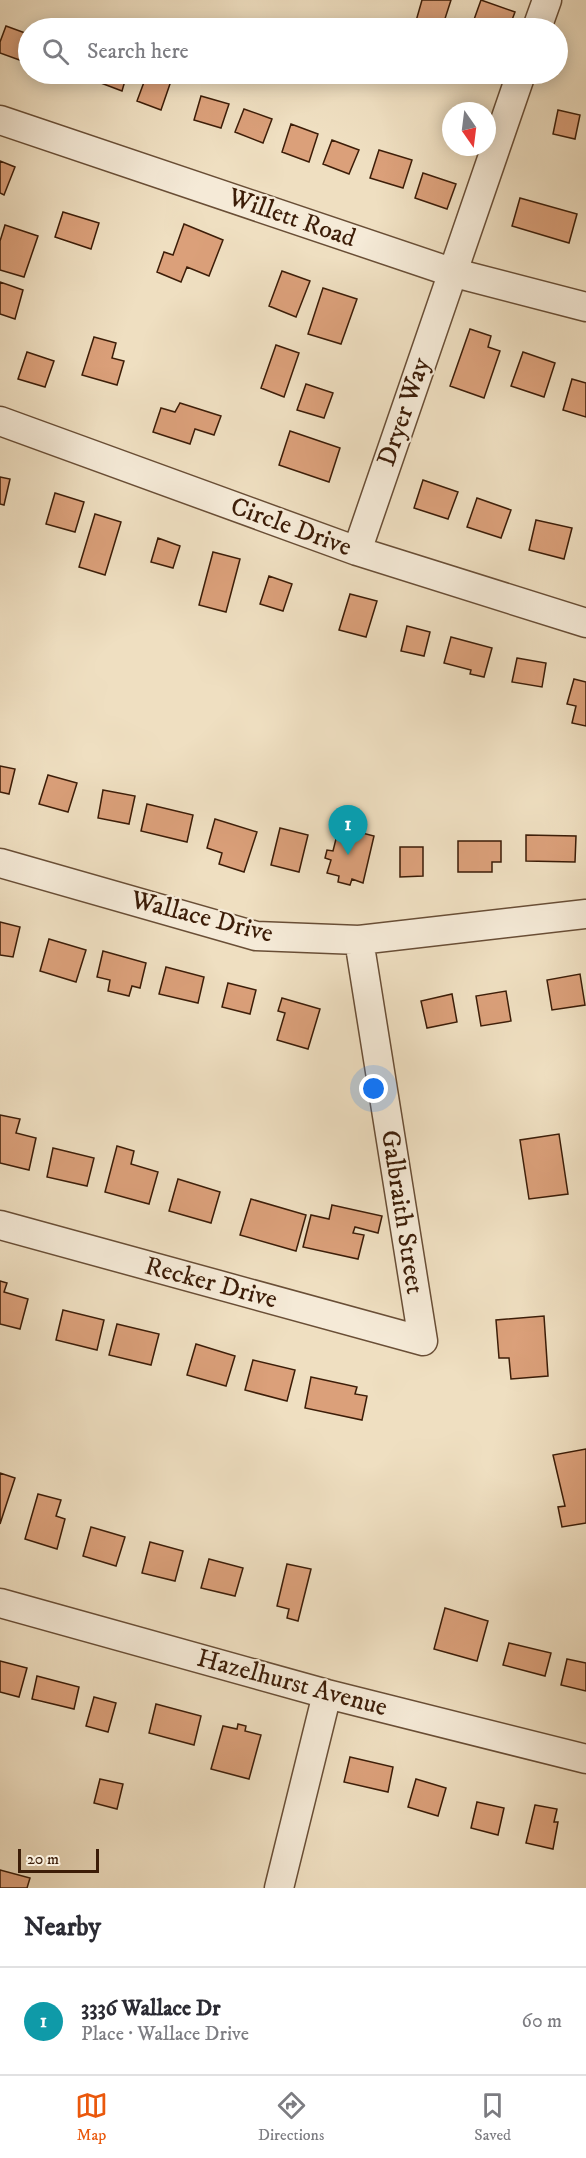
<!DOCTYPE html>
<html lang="en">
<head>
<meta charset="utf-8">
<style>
  :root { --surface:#fff; --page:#f7f7f7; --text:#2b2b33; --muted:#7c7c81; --line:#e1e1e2; --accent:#ea580c }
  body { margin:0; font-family:"IM FELL DW Pica",serif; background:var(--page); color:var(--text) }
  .compass { position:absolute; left:442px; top:102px; width:54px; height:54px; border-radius:50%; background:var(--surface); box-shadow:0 3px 15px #0003; rotate:166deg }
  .scale { position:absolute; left:18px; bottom:15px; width:81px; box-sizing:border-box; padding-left:6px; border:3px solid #3c1d08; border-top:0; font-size:16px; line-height:21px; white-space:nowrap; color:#3c1d08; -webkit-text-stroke:4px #f5ead7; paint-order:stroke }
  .you { position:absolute; left:374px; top:1089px; width:21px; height:21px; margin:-15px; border:4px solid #fff; border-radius:50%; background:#1a73e8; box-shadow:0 0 0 9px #1a73e833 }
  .badge { display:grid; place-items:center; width:39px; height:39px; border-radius:50%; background:var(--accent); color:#fff; font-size:20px; font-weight:700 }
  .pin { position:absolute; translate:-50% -50px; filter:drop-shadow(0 2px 3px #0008) }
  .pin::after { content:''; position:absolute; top:32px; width:21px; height:18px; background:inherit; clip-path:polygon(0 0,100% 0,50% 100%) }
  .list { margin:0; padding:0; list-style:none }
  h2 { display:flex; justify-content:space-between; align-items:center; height:78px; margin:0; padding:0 24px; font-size:26px }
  h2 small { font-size:20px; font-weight:400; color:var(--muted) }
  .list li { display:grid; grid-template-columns:39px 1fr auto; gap:18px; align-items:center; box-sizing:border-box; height:108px; padding:0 24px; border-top:2px solid var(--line) }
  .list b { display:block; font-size:22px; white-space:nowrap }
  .list p { margin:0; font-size:20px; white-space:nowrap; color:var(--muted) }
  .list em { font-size:20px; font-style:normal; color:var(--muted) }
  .icon { flex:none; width:33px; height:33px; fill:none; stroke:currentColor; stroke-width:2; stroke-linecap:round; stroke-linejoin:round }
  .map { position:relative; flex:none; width:586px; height:1888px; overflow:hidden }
  .search { position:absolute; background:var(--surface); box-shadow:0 3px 15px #0003; left:18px; right:18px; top:18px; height:66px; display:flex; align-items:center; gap:15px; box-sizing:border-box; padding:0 21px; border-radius:33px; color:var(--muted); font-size:22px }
  .sheet { height:186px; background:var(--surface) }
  nav { display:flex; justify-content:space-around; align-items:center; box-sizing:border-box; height:84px; border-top:2px solid var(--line); background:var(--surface); font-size:16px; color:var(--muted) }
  nav a { display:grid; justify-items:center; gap:3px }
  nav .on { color:var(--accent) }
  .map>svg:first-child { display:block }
  .building { fill:#dba07a; stroke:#3c1d08; stroke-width:1.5 }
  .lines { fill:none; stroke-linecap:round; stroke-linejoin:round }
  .minor-casing { stroke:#694e36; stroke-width:31 }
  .minor { stroke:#f5ead7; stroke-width:28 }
  .labels { text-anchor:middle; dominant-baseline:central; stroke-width:4.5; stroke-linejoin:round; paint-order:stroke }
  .street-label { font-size:26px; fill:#3c1d08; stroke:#f5ead7 }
</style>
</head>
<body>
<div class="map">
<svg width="586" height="1888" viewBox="0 0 586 1888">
  <rect width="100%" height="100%" fill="#efdfc1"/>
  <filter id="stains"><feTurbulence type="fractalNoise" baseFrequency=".00333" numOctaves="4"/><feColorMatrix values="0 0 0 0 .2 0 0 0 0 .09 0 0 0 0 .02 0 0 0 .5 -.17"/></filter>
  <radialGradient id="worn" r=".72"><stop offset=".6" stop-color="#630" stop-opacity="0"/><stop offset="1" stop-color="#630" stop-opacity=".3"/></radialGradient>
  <path class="building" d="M422,0H451L442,28H414Z
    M481,0L515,12L509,28H471Z
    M6,26L28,34V51L25,62L0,53V42Z
    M95,74H127L122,91L93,80Z
    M147,74L171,81L161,110L137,101Z
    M201,96L229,104L221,128L194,120Z
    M244,109L272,119L263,143L235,132Z
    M558,110L580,115L575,139L553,134Z
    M291,124L318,134L309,162L282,152Z
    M332,140L359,150L349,174L323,164Z
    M379,150L412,160L403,188L370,178Z
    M0,161L15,167L4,195L0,193Z
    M423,173L456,184L447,209L415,198Z
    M520,198L577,214L569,243L512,226Z
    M63,212L99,223L91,249L55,237Z
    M184,224L223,240L209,276L187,267L181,282L157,272L164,252L173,255Z
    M5,225L38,236L24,277L0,270V241Z
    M282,271L310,281L296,317L269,306Z
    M0,282L23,290L15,319L0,314Z
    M323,288L357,299L341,344L308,334Z
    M470,329L491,336L488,347L500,351L484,398L450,386Z
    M94,337L116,343L112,358L124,361L117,385L82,375Z
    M276,345L299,353L284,397L261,388Z
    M27,352L54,361L45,387L18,379Z
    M523,352L555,363L544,397L511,386Z
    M572,379L586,383V417L563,410Z
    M306,384L333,393L324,418L297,410Z
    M180,403L221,416L214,435L195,429L190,444L153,432L161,408L175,412Z
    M290,431L340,448L329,482L279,465Z
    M0,477L10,479L4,505L0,504Z
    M423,480L458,492L448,519L414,508Z
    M55,493L84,502L75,532L46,524Z
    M477,498L511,510L501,538L467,527Z
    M95,514L121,522L105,575L79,567Z
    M536,520L572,528L564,559L529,550Z
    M158,538L180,546L173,568L151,562Z
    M213,552L240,559L226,612L199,605Z
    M269,576L292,584L283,611L260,604Z
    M350,594L377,601L366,637L339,630Z
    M407,626L430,632L424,656L401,651Z
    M451,637L492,648L484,677L470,674L471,670L444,663Z
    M517,658L546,663L542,687L512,682Z
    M574,679L586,682V726L572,723L576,706L567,704Z
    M0,766L15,769L9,794L0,792Z
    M48,775L77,783L68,812L39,804Z
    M103,790L135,796L129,824L98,818Z
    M147,804L193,815L187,842L141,831Z
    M215,819L257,832L244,872L219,864L222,853L207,848Z
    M339,827L374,836L363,883L352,879L350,885L338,882L339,876L327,873L331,860L325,858L327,850L333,851Z
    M280,828L308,835L299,872L271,865Z
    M526,835L576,836L575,862L526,861Z
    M458,841H501V862H492V872H458Z
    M400,847H423V876L400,877Z
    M0,922L20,927L13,957L0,955Z
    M49,939L86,950L76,982L40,971Z
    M103,951L146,963L140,988L132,986L129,996L108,991L110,980L97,977Z
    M166,967L204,977L198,1003L159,994Z
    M580,974L585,1005L552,1010L547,980Z
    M228,983L256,990L250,1014L222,1007Z
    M506,991L511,1021L481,1026L476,996Z
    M452,994L457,1022L427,1028L421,1001Z
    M282,998L320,1009L308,1049L277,1040L285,1013L278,1011Z
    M0,1115L20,1119L16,1133L36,1138L29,1170L0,1163Z
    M559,1134L568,1194L529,1199L520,1140Z
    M117,1146L134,1151L131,1164L158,1172L149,1204L105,1192Z
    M53,1148L94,1158L87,1186L47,1177Z
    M178,1179L220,1192L211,1223L169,1211Z
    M251,1199L306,1215L296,1251L240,1235Z
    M332,1205L382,1216L378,1233L355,1227L353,1233L364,1235L358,1259L303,1247L311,1215L329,1219Z
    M0,1281L7,1283L4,1292L28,1299L20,1329L0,1324Z
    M63,1310L104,1320L97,1350L56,1340Z
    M544,1316L548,1376L511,1379L509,1358H499L496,1320Z
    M117,1324L159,1334L151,1365L109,1355Z
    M196,1344L235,1356L226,1386L187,1375Z
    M253,1360L295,1370L287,1401L245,1390Z
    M311,1377L357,1387L355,1394L367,1396L362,1420L305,1408Z
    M586,1449V1523L562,1527L558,1507L565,1506L553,1455Z
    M0,1473L15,1478L0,1524Z
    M38,1494L61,1500L56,1516L65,1519L57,1549L25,1539Z
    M91,1527L125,1537L116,1566L83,1556Z
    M150,1542L183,1551L175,1581L142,1573Z
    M209,1559L243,1568L235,1596L201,1588Z
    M287,1564L311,1569L298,1621L287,1618L289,1609L277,1606Z
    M445,1608L488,1621L477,1661L434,1649Z
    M509,1643L551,1653L545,1676L503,1665Z
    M567,1659L586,1663V1691L561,1685Z
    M0,1661L27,1668L19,1697L0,1692Z
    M37,1676L79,1687L74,1709L32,1699Z
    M94,1697L116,1703L108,1732L86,1726Z
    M156,1704L201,1716L194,1745L149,1733Z
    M238,1724L246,1726L245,1731L261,1735L249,1779L211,1769L223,1726L237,1729Z
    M350,1757L393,1767L388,1792L344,1782Z
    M100,1779L123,1784L117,1809L94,1803Z
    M416,1779L446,1788L438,1816L408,1807Z
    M477,1802L504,1808L498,1835L471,1828Z
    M535,1805L557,1809L554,1822H558L553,1849L526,1843Z
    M0,1870L30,1878L27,1888H0Z"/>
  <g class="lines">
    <defs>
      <path id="minor" d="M537,28L547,0
        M0,120L451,272L586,307
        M0,421L357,551L586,623
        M357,551L521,74
        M0,863L256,936L359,940L586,914
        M0,1225L423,1341L359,940
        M0,1603L327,1694L586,1759
        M279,1888L327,1694"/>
    </defs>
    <use href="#minor" class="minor-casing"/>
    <use href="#minor" class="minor"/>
  </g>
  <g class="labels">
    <g class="street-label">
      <text transform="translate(292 218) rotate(19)">Willett Road</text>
      <text transform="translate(404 412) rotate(-71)">Dryer Way</text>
      <text transform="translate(291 527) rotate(20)">Circle Drive</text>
      <text transform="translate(202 917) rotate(14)">Wallace Drive</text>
      <text transform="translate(402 1212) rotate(81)">Galbraith Street</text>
      <text transform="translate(211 1283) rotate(15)">Recker Drive</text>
      <text transform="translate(292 1683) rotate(15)">Hazelhurst Avenue</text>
    </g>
  </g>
  <rect width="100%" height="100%" filter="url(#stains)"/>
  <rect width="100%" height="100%" fill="url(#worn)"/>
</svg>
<svg class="compass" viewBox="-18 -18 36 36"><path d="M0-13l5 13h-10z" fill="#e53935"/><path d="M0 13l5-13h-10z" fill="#7c7c81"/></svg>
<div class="scale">20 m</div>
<div class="you"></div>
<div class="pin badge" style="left:348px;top:855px;background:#0f9aa8">1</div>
<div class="search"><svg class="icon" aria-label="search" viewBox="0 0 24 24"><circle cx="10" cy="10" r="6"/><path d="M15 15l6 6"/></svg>Search here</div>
</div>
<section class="sheet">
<h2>Nearby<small></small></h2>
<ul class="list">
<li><span class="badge" style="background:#0f9aa8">1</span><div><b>3336 Wallace Dr</b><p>Place · Wallace Drive</p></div><em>60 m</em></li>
</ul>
</section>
<nav>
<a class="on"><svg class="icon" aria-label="map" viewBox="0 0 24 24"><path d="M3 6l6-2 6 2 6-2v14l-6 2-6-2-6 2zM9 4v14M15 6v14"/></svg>Map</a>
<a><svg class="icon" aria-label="directions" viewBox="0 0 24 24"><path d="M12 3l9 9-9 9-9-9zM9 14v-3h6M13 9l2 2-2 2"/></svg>Directions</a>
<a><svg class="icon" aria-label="saved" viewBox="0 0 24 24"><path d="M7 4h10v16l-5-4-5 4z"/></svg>Saved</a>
</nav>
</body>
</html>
